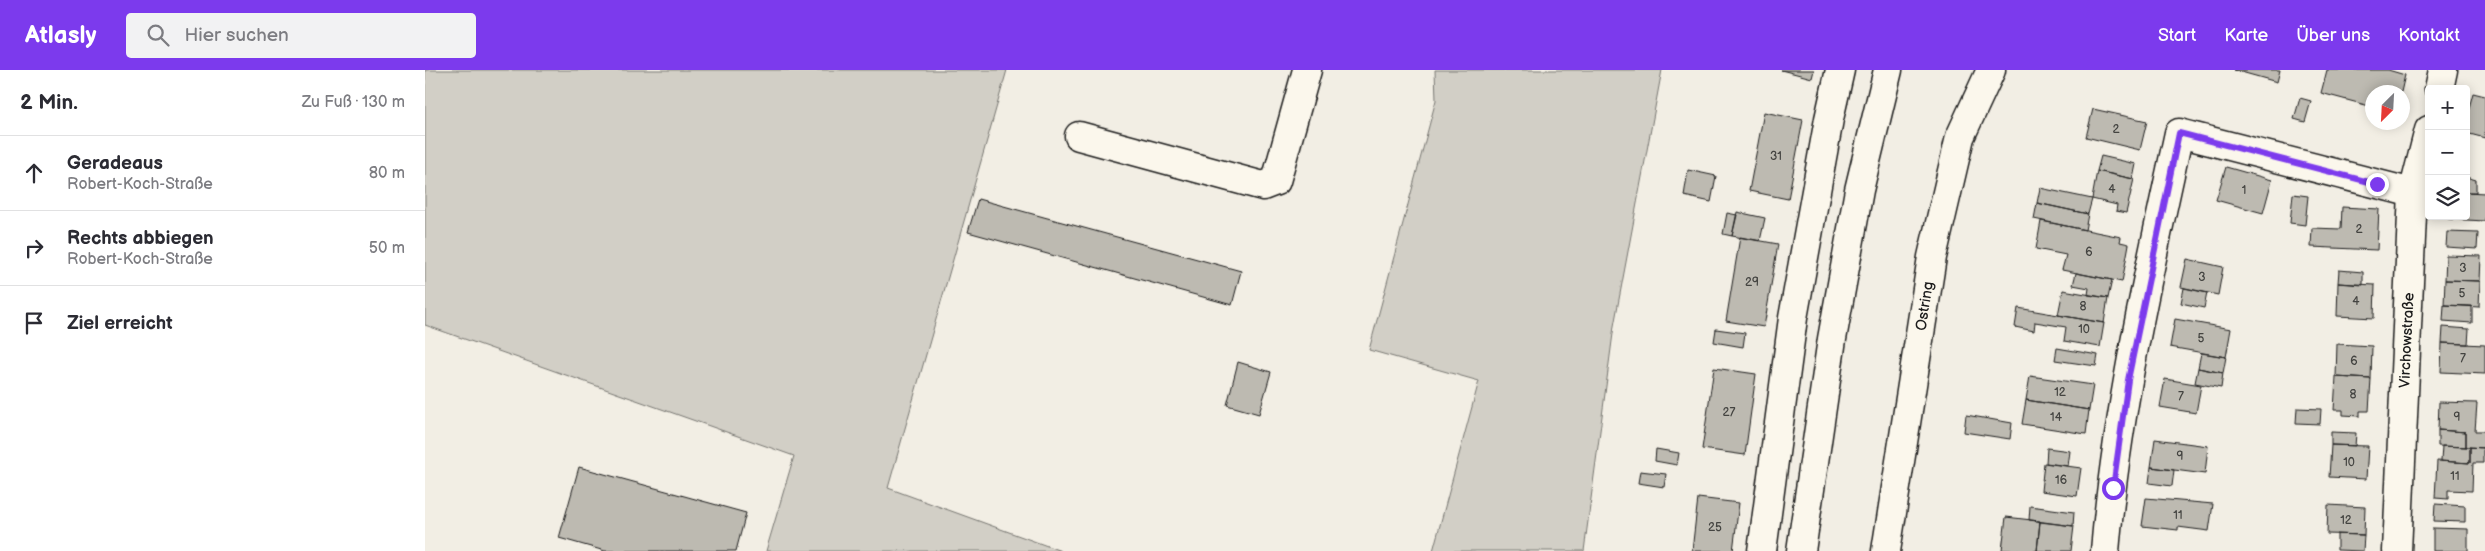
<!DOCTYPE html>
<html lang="de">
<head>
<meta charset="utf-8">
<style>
  :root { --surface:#fff; --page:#f2f2f3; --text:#2b2b33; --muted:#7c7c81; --line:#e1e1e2; --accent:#7c3aed }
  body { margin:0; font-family:"Balsamiq Sans",sans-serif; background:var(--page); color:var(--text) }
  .controls { position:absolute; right:15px; top:15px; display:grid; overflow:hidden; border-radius:5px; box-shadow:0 2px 12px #0003 }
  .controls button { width:45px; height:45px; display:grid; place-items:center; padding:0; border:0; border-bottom:1px solid var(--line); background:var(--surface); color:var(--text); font:25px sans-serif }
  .compass { position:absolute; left:1940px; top:15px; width:45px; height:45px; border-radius:50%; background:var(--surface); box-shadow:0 2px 12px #0003; rotate:204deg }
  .stop { position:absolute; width:15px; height:15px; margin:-11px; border:4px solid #7c3aed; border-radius:50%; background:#fff }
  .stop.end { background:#7c3aed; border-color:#fff; box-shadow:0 1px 5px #0008 }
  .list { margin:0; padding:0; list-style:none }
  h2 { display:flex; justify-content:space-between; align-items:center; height:65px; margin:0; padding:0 20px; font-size:21px }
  h2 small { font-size:16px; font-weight:400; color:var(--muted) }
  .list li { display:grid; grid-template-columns:32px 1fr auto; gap:15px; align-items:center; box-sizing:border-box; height:75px; padding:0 20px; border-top:1px solid var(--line) }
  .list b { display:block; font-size:19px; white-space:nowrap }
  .list p { margin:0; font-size:16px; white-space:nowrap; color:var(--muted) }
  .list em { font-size:16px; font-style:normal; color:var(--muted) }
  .icon { flex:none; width:28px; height:28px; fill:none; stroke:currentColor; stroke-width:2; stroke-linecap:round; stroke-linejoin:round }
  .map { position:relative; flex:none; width:2060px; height:481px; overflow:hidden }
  header { display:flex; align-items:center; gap:30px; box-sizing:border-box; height:70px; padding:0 25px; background:var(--accent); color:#fff }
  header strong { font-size:24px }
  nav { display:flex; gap:28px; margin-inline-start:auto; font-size:18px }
  .search { width:350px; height:45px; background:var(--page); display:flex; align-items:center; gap:12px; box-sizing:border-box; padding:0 18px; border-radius:5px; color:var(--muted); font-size:19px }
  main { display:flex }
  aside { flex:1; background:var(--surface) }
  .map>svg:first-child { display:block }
  .green { fill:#d2cfc6; stroke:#777671 }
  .building { fill:#bdbab1; stroke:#1c1c1c }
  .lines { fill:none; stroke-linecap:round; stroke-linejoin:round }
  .minor-casing { stroke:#1c1c1c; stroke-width:31 }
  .major-casing { stroke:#1c1c1c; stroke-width:31 }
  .minor { stroke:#fbf7ec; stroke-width:28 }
  .major { stroke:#fbf7ec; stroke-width:28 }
  .route { stroke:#7c3aed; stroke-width:6 }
  .labels { text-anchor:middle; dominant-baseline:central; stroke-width:4; stroke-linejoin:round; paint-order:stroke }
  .number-label { font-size:12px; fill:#444441 }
  .street-label { font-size:15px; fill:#1c1c1c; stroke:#fbf7ec }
</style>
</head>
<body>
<header>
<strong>Atlasly</strong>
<div class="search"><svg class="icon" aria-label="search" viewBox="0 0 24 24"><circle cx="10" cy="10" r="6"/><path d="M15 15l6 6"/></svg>Hier suchen</div>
<nav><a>Start</a><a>Karte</a><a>Über uns</a><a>Kontakt</a></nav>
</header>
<main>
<aside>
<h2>2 Min.<small>Zu Fuß · 130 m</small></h2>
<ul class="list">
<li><svg class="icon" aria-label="ahead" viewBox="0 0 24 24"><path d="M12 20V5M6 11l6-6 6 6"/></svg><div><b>Geradeaus</b><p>Robert-Koch-Straße</p></div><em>80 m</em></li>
<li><svg class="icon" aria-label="right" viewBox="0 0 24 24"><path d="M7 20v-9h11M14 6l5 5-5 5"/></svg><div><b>Rechts abbiegen</b><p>Robert-Koch-Straße</p></div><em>50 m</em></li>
<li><svg class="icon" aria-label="arrive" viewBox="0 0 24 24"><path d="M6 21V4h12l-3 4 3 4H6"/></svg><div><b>Ziel erreicht</b></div></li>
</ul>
</aside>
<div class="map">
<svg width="2060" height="481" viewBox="0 0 2060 481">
  <rect width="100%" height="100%" fill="#f2eee4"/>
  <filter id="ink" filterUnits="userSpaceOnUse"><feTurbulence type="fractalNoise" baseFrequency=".02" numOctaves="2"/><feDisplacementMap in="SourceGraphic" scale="10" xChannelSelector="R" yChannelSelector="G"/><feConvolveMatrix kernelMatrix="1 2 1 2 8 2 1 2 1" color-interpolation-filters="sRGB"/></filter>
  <g filter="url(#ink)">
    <path class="green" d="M0,0H582L463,418L636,481H341L369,386L0,255Z
      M1010,0H1237L1189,256L1159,481H1008L1054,311L944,280L1011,30Z"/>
    <path class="building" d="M1356,0H1389L1387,8Z
      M1809,0H1855L1852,12Z
      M1902,0H1963L1980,5L1976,22H1948V37L1896,23Z
      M2048,23L2060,26V68L2041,63V49Z
      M1875,28L1886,31L1880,52L1869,49Z
      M1668,39L1722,51L1715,80L1661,67Z
      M1339,42L1378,50L1363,129L1324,121Z
      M1676,86L1711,94L1708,109L1672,101Z
      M1801,97L1847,110L1838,143L1791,130Z
      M1263,100L1291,106L1286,132L1259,126Z
      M1672,101L1709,109L1701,143L1691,141L1692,135L1667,129Z
      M2041,107L2051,110V122H2041Z
      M1615,118L1667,129L1663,144L1612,133Z
      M2041,122L2060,123V151L2023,149V146H2041Z
      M1868,124L1883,126L1880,155L1865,153Z
      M553,129L816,201L807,235L543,162Z
      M1612,133L1663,144L1660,160L1609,149Z
      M1917,137L1954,139L1952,180L1886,177L1887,158L1916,159Z
      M1312,142L1340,148L1335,171L1307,166Z
      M1302,143L1312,145L1307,166L1298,164Z
      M1616,151L1696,167L1695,172L1704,174L1697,212L1637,200L1641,185L1611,179Z
      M2022,162L2053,163L2052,179L2021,177Z
      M1315,167L1353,174L1339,257L1301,251Z
      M2021,185L2056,186L2055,211L2020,210Z
      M1762,189L1798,197L1793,225L1756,217Z
      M1914,200L1938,202V215L1913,213Z
      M1651,203L1687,210L1683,228L1663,225L1664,218L1648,215Z
      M2020,210L2055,211L2054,237L2019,235Z
      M1913,213L1950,215L1949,248L1912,246Z
      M1759,218L1782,223L1779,238L1756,233Z
      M1638,220L1683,228L1679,253L1633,245Z
      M2019,235L2047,236V253L2018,251Z
      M1593,238L1679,253L1675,277L1639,271L1641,257L1610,252L1609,261L1590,257Z
      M1750,249L1806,259L1801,287L1745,277Z
      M2018,257L2044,259L2043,274L2017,273Z
      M1291,259L1320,263L1318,277L1289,272Z
      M2017,273L2060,275V304L2016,302Z
      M1912,274L1947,276L1946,309L1911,307Z
      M1632,278L1673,285L1671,296L1630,290Z
      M1776,283L1801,287L1798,303L1773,298Z
      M813,292L846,302L834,344L802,335Z
      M1289,298L1331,304L1320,385L1277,379Z
      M1773,298L1798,303L1796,318L1770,313Z
      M1605,306L1668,315L1664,340L1601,330Z
      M1911,307L1946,309L1944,341H1935V346L1918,345V340H1909Z
      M1740,309L1776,315L1771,343L1735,337Z
      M1601,330L1664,340L1661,364L1597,354Z
      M2014,332L2052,333L2050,361H2060V378L2041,377V362L2013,360Z
      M1872,338L1896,339L1895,354L1871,353Z
      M1541,345L1587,353L1585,369L1539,362Z
      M2013,360L2041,362V377L2013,376Z
      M1906,362L1931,363L1930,376L1906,375Z
      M1730,369L1783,376L1780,404L1726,397Z
      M1906,375L1943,376L1941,409L1904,407Z
      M2017,376L2045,377V393L2016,391Z
      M2045,377L2058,378V393H2048L2047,421L2023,420V429L2010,428L2012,391L2045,393Z
      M1622,378L1645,381L1643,396L1621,393Z
      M1231,379L1254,383L1252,395L1230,391Z
      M1619,393L1656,398L1652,426L1616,421Z
      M154,397L321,443L311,481H180L134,468Z
      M1726,397L1749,400L1747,416L1724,413Z
      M1215,401L1241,404L1239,417L1213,413Z
      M1273,428L1314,433L1308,481H1267Z
      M1721,428L1788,434L1784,461L1753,457V460L1717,456Z
      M2010,434L2040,436V452L2009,451Z
      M1903,435L1940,437L1939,465L1902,464Z
      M1605,436L1649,442L1648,456L1604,450Z
      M1581,447L1615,451L1612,481L1577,480Z
      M1615,452L1649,456L1646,481H1612Z
      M2008,458L2043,459V481H2008Z
      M1912,464L1939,465L1938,481L1912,480Z"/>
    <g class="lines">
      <defs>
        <g id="minor">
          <path d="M2014,19L2018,0"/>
          <path d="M654,66L838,116L851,111L882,0"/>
          <path d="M1337,481L1368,248L1404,49L1415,0"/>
          <path id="s1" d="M1461,481L1507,187L1535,67L1566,0"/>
          <path d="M1680,481C1692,340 1724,201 1754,63L1988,123"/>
          <path id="s2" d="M1972,481L1988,123L2004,60"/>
        </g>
        <path id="major" d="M1376,481L1407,269L1434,120L1463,0"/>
      </defs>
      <use href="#minor" class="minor-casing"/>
      <use href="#major" class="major-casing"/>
      <use href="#minor" class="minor"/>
      <use href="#major" class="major"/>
    </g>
  </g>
  <g class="lines" filter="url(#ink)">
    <path class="route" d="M1688,418L1703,310L1754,63L1952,114"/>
  </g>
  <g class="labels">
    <g class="number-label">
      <text x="1691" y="59">2</text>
      <text x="1351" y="86">31</text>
      <text x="1687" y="119">4</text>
      <text x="1819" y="120">1</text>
      <text x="1934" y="159">2</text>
      <text x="1664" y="182">6</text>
      <text x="2038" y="198">3</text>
      <text x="1777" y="207">3</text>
      <text x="1327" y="212">29</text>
      <text x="2037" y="223">5</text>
      <text x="1931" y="231">4</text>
      <text x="1658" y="236">8</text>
      <text x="1659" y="259">10</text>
      <text x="1776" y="268">5</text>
      <text x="2038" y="288">7</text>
      <text x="1929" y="291">6</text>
      <text x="1635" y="322">12</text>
      <text x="1928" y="324">8</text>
      <text x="1756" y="326">7</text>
      <text x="1304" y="342">27</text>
      <text x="1631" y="347">14</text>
      <text x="2032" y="347">9</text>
      <text x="1755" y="386">9</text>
      <text x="1924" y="392">10</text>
      <text x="2030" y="406">11</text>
      <text x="1636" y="410">16</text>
      <text x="1753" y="445">11</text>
      <text x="1921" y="450">12</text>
      <text x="1290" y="457">25</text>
    </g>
    <g class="street-label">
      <text stroke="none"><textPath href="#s1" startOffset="248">Ostring</textPath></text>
      <text stroke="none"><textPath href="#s2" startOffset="211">Virchowstraße</textPath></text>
    </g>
  </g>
</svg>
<div class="controls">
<button>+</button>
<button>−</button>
<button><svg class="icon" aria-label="layers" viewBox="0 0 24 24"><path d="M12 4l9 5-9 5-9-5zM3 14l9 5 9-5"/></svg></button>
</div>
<svg class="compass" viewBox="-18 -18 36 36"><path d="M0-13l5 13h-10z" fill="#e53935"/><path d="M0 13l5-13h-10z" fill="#7c7c81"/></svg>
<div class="stop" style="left:1688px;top:418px"></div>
<div class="stop end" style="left:1952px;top:114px"></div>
</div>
</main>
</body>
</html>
